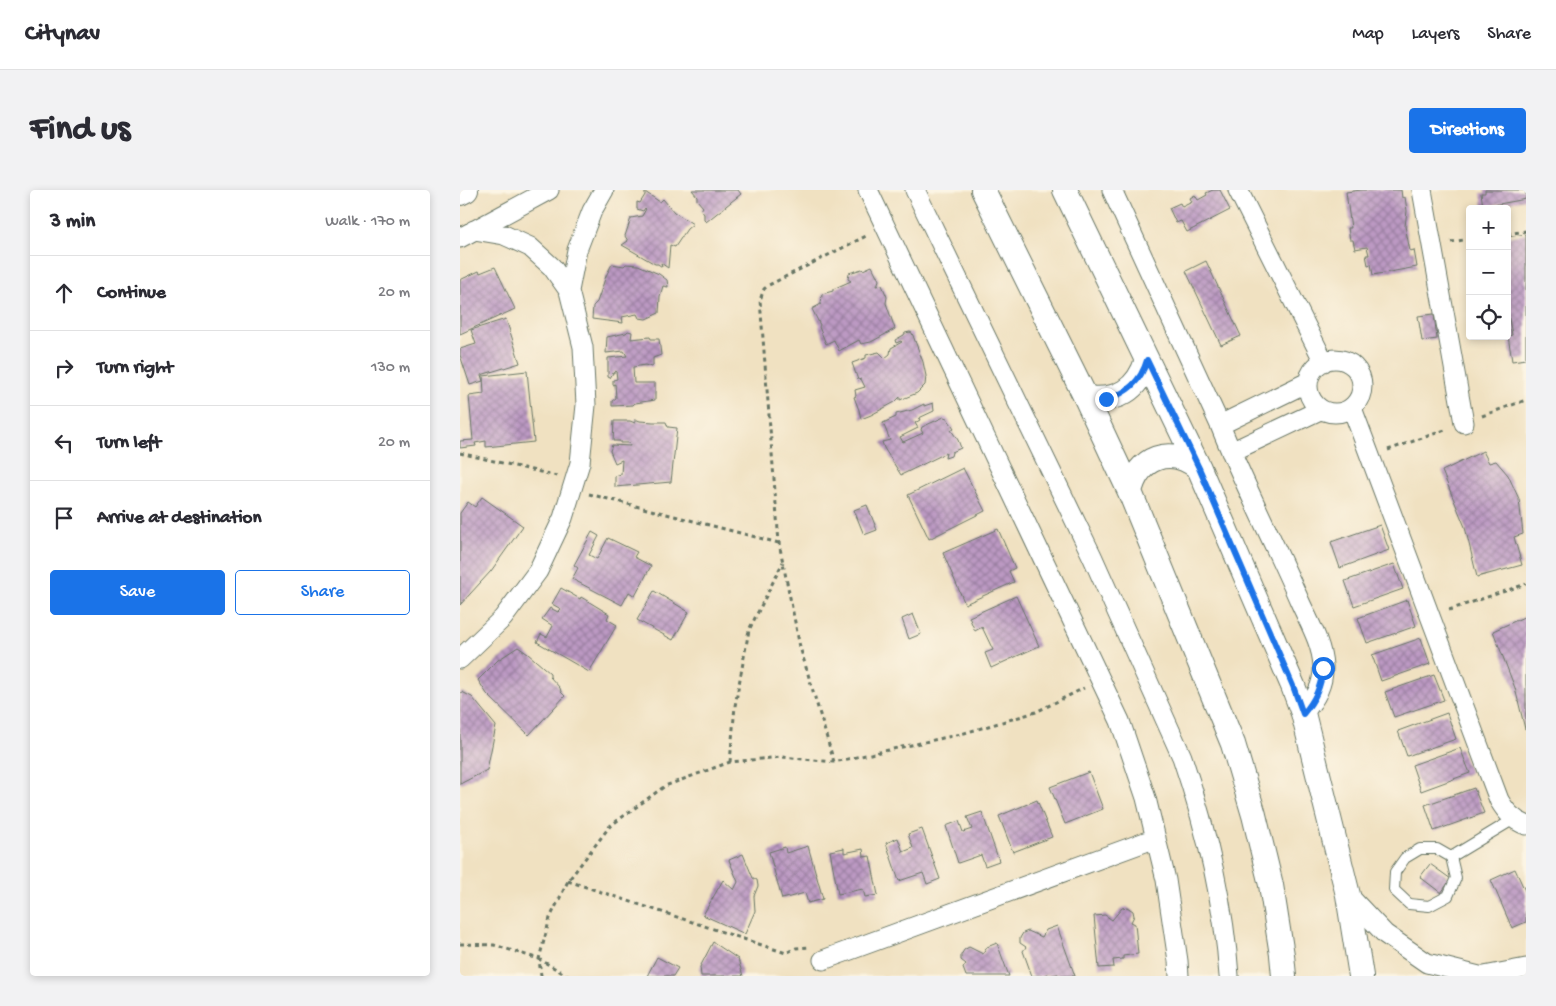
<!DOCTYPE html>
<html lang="en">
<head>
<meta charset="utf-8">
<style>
  :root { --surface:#fff; --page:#f2f2f3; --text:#2b2b33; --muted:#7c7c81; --line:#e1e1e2; --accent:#1a73e8 }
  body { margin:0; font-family:"Gochi Hand",sans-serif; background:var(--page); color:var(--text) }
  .controls { position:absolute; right:15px; top:15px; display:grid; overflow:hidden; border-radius:5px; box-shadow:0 2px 8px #0003 }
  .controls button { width:45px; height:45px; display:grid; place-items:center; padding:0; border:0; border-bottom:1px solid var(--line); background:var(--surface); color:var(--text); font:25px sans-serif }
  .stop { position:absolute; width:15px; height:15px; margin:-11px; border:4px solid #1a73e8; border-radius:50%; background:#fff }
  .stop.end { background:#1a73e8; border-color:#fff; box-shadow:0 1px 5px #0008 }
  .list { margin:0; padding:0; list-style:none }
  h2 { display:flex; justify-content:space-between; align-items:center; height:65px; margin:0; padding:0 20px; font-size:21px }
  h2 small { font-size:16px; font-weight:400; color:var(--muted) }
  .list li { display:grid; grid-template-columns:32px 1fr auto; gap:15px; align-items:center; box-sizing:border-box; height:75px; padding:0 20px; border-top:1px solid var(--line) }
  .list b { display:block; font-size:19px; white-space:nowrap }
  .list em { font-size:16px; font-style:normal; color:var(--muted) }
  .actions { display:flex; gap:10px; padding:15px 20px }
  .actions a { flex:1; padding:11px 0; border:1px solid var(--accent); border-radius:5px; text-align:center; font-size:18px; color:var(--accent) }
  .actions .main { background:var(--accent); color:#fff }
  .icon { flex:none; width:28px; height:28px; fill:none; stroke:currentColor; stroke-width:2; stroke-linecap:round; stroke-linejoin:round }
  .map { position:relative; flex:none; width:1066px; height:786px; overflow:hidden; border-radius:5px }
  header { display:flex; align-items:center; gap:30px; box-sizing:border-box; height:70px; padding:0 25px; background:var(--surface); border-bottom:1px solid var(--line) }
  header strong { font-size:24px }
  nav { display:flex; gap:28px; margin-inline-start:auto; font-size:18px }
  .intro { display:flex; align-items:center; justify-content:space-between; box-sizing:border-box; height:120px; padding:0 30px }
  h1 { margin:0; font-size:35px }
  .button { padding:12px 22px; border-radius:5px; background:var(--accent); color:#fff; font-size:18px; font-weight:700 }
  main { display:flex; gap:30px; padding:0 30px }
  aside { flex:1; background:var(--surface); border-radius:5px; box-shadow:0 2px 8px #0003 }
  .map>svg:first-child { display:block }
  .building { fill:url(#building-cross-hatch) }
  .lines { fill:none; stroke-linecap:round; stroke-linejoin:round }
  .service-casing { stroke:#687665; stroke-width:12 }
  .minor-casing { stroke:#687665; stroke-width:21 }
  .tertiary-casing { stroke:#687665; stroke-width:26 }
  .path { stroke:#687665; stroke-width:3; stroke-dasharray:4 4; stroke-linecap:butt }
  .service { stroke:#fff; stroke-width:10 }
  .minor { stroke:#fff; stroke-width:19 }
  .tertiary { stroke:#fff; stroke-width:24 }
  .route { stroke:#1a73e8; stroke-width:6 }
</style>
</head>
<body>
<header>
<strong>Citynav</strong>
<nav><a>Map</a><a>Layers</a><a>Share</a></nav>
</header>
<div class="intro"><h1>Find us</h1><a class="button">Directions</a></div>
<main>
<aside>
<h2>3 min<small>Walk · 170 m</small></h2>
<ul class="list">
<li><svg class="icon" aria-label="ahead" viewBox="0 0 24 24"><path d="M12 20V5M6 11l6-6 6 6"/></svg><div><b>Continue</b></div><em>20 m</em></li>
<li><svg class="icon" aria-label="right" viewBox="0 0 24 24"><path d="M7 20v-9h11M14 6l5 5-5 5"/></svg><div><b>Turn right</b></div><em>130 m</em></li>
<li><svg class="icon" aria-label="left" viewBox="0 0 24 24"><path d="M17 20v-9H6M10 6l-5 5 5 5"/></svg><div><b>Turn left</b></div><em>20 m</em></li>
<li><svg class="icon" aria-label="arrive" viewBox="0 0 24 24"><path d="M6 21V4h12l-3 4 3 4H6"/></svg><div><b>Arrive at destination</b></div></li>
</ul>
<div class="actions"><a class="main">Save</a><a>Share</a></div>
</aside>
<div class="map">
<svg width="1066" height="786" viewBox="0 0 1066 786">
  <defs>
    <pattern id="building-cross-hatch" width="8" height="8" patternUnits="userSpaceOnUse" patternTransform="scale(1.25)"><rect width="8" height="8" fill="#bc99c3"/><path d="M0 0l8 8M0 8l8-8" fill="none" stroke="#987e9f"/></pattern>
  </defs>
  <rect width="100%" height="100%" fill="#fcf5e5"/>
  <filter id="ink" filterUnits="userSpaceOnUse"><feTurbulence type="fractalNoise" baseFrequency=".02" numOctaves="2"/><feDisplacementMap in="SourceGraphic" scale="10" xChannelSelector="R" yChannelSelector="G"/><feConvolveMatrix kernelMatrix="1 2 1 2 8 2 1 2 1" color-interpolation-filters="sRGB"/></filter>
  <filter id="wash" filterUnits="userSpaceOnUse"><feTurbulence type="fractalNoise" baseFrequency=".0096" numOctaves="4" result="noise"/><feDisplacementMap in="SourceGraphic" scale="20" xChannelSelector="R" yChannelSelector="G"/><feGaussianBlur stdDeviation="1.12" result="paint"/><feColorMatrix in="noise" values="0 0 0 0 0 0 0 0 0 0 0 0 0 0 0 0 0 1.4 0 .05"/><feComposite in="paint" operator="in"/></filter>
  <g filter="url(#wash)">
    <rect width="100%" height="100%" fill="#f0e1c1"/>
    <g id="blocks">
      <path class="building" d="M232,0H278L281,4L246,32L244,30V24L241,20L243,17L237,10V6Z
        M753,0H760L770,20L727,42L721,31L716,33L709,18L720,13L722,17L732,12L730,8L735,5L738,10L747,5L746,3Z
        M901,0H941L942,8L945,7L947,21L945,36L950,61L954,60L957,77L913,85L911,74L908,75L906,65H909L907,57L895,59L893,50H890L888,38H891L886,2Z
        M1025,0H1066V9L1023,17L1021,3H1025Z
        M185,2L200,12L203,9L214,22L233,34L227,39L215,57L210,55L208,78L201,73L202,77L198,74H195L162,55L168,51L165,46L171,28L182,26L186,19L185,18L183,21L177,19V12L180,13L185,5Z
        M1066,44V169L1052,171L1048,146L1052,145L1047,118V47Z
        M746,71L781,146L761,155L726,81Z
        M152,74L164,76L166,74L178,75L199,84L207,90L208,97L203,96L200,106L199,123L186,129L179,128L177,124L162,127L163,133L132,129L133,116L137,112L146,86Z
        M412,76L419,90L417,96L422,95L427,107L426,113L435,139L411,152L401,154L399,150L379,161L374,150L366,154L359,137L360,135L352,119L361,114L362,104L373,101V99L391,91L388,89L389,83L402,79L403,80Z
        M35,77L55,119L0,144V90L19,81L20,83Z
        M974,124L977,149L962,151L958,126Z
        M46,129L60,173L21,185L23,191L10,195L0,165V159L16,154L11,140Z
        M168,141L172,142L171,149L190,147L191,149H199L201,165L193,168V176L191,177L185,175L173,177L174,193H195V210L175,213L173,215L152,216V211L156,208L155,194L153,195V190L157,189L156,181L153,183L150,188L148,187V168L167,166L164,161L146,163L147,147L166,143Z
        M450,142L452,143L463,172L466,186L465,195L457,203L440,210V207L435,212L411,225L401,229L399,220L394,207L396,206L395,200L405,197L401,189L398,190L392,173L406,168V165L419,162L425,168L430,164L431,158L442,152L441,151L436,153L435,150L444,145L445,143Z
        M67,181L74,252L26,257V251L15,253L16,256L0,258V251L13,250L9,206L24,204L23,186Z
        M473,213L474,221L459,228L460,230L455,233L458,238L440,247L443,252L463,243L461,240L462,237L484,227L487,228L494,238L491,240L498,250L501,258L492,262L491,266L485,268L486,263L441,285L424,258L422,252L430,250L423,233L436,227V224L452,220L464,214V216Z
        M175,229L180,231L193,232H206L208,237L217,238L211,292L155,297V286L161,284L162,270L155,273L150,261L152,255L170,256L169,253H160V251H153L154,231H170L175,233Z
        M1023,261L1029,273L1036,271L1048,285L1059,309L1063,344L1054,347L1062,375L1017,387L1005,337L982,281Z
        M503,278L525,321L469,349L448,305Z
        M22,307L63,336L31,381L0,415V323L8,312L15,317Z
        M407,315L417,340L404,345L394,320Z
        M920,335L929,360L880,378L871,352Z
        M538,339L555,378L549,381L554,392L505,414L483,363Z
        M132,342L139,346L129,365L137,369L148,348L177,362L174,367L191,376L175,406L169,402L162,415L112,389L118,378L114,375Z
        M934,374L943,399L894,416L885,391Z
        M101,398L120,409L121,407L149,424L147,429L157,435L129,482L77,452L81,444L87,447L93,436L82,429L90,418L98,422L101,419L92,414Z
        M194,401L229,422L213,450L177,430Z
        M556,406L579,456L531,478L525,463L533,460L522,437L515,441L509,427Z
        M947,410L956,436L907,453L898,428Z
        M453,424L461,444L449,449L442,429Z
        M1066,426V539H1065L1055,498L1033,441Z
        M961,448L970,474L921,491L912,465Z
        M58,457L68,464L90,483V487L100,498L101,502L105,506L69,545L27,504L18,490L38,470Z
        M974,485L984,510L934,527L925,502Z
        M2,502L12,507L36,536L27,580L0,594V503Z
        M987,523L996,549L947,566L938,541Z
        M1000,558L1010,583L961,601L952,575Z
        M629,582L643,619L605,634L590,597Z
        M1014,598L1024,623L974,641L965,615Z
        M577,610L592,647L553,662L539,626Z
        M522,622L539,671L525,676L521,665L498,673L486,636L499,631L503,642L512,639L507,627Z
        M462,639L480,689L467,694L463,683L439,691L426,653L438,648L443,662L453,658L448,644Z
        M348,656L363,709L348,713L345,703L322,709L309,662L325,657L326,663Z
        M384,658V663L403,659L404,667L410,666L418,705L405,707L403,699L378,704L370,661Z
        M283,664L293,688L297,690L298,696L294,706L295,721L285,744L243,725L263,690L274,700L278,692L269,670Z
        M970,674L991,689L981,703L960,687Z
        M1055,679L1066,703V732L1052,738L1031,690Z
        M667,717L673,721L674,726L671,732L675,734L678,764L663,766V769L653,770L654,777L639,778L634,726L645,725L652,730L662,718Z
        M597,736L615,786H599L598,784L588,786V784L583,786H572L563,761L566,757L560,753V748L563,743L568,741L582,747L586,740Z
        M253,752L278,769L283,786H241L240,777Z
        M537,753L549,786H506L503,778L506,774L501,770V765L504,760L509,757L523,764L527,757Z
        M197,767L218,778L213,786H187Z"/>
    </g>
  </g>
  <g filter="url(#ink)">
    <use href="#blocks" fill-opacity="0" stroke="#687665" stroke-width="1"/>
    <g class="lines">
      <defs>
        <path id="service" d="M991,667L977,659H960L945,668L935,682L934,700L949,714L969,716L988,706L996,688L991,667L1054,629"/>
        <path id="minor" d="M408,0L660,531L686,608L706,690L718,771L719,786
          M455,0L632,366L722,567C746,638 764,711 769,786
          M652,0L760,235C784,295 814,352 840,412C849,432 862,454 863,476C864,495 855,510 843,523
          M778,0L864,172
          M962,0L1004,233
          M0,48L89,0
          M109,101L117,60L132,21L144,0
          M848 196a27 27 0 1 1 54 0a27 27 0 1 1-54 0Z
          M892,218L1039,610C1046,622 1053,630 1066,635
          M760,235L848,192
          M771,262L860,220
          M0,469L43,428L78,381L103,328L120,273L126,215L123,157L109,101L92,77L70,57L44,45L14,40
          M888,705L925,744L967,773L1019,786
          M363,770L696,648
          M1024,786L1066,778"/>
        <path id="tertiary" d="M523,0L626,208L670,302L773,554L794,625L811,695L822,765L824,786
          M605,0L739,278L833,496L843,523L888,705L901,786
          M0,3L6,0
          M626,208C657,212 678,200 687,170
          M670,302C678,267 710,255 739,278"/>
      </defs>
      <use href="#service" class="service-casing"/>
      <use href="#minor" class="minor-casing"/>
      <use href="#tertiary" class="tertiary-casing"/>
      <path class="path" d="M1047,44L1066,41
        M991,52L1010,49
        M1022,226L1066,210
        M928,260L988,239
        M0,263L97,286
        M129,304L319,353
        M989,420L1066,394
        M270,572L275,516L289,440L323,372
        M374,572L340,457L319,353L300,110L304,99L309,95L408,45
        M108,691L326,763L336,758L351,757
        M0,754L34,755L79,769L108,786
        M81,786L79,769L90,728L108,691L150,636L205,596L270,572L322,567L374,572L501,544L576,522L624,498"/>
      <use href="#service" class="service"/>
      <use href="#minor" class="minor"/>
      <use href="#tertiary" class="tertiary"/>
    </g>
  </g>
  <g class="lines" filter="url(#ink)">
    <path class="route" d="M646,209C667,204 681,191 687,170L739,278L833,496L843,524C855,510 861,497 863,478"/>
  </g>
</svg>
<div class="controls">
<button>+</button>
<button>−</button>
<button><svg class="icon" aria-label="locate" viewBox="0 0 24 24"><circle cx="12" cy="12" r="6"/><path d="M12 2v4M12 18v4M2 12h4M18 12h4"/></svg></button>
</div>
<div class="stop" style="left:863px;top:478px"></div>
<div class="stop end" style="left:646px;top:209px"></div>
</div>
</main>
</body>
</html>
